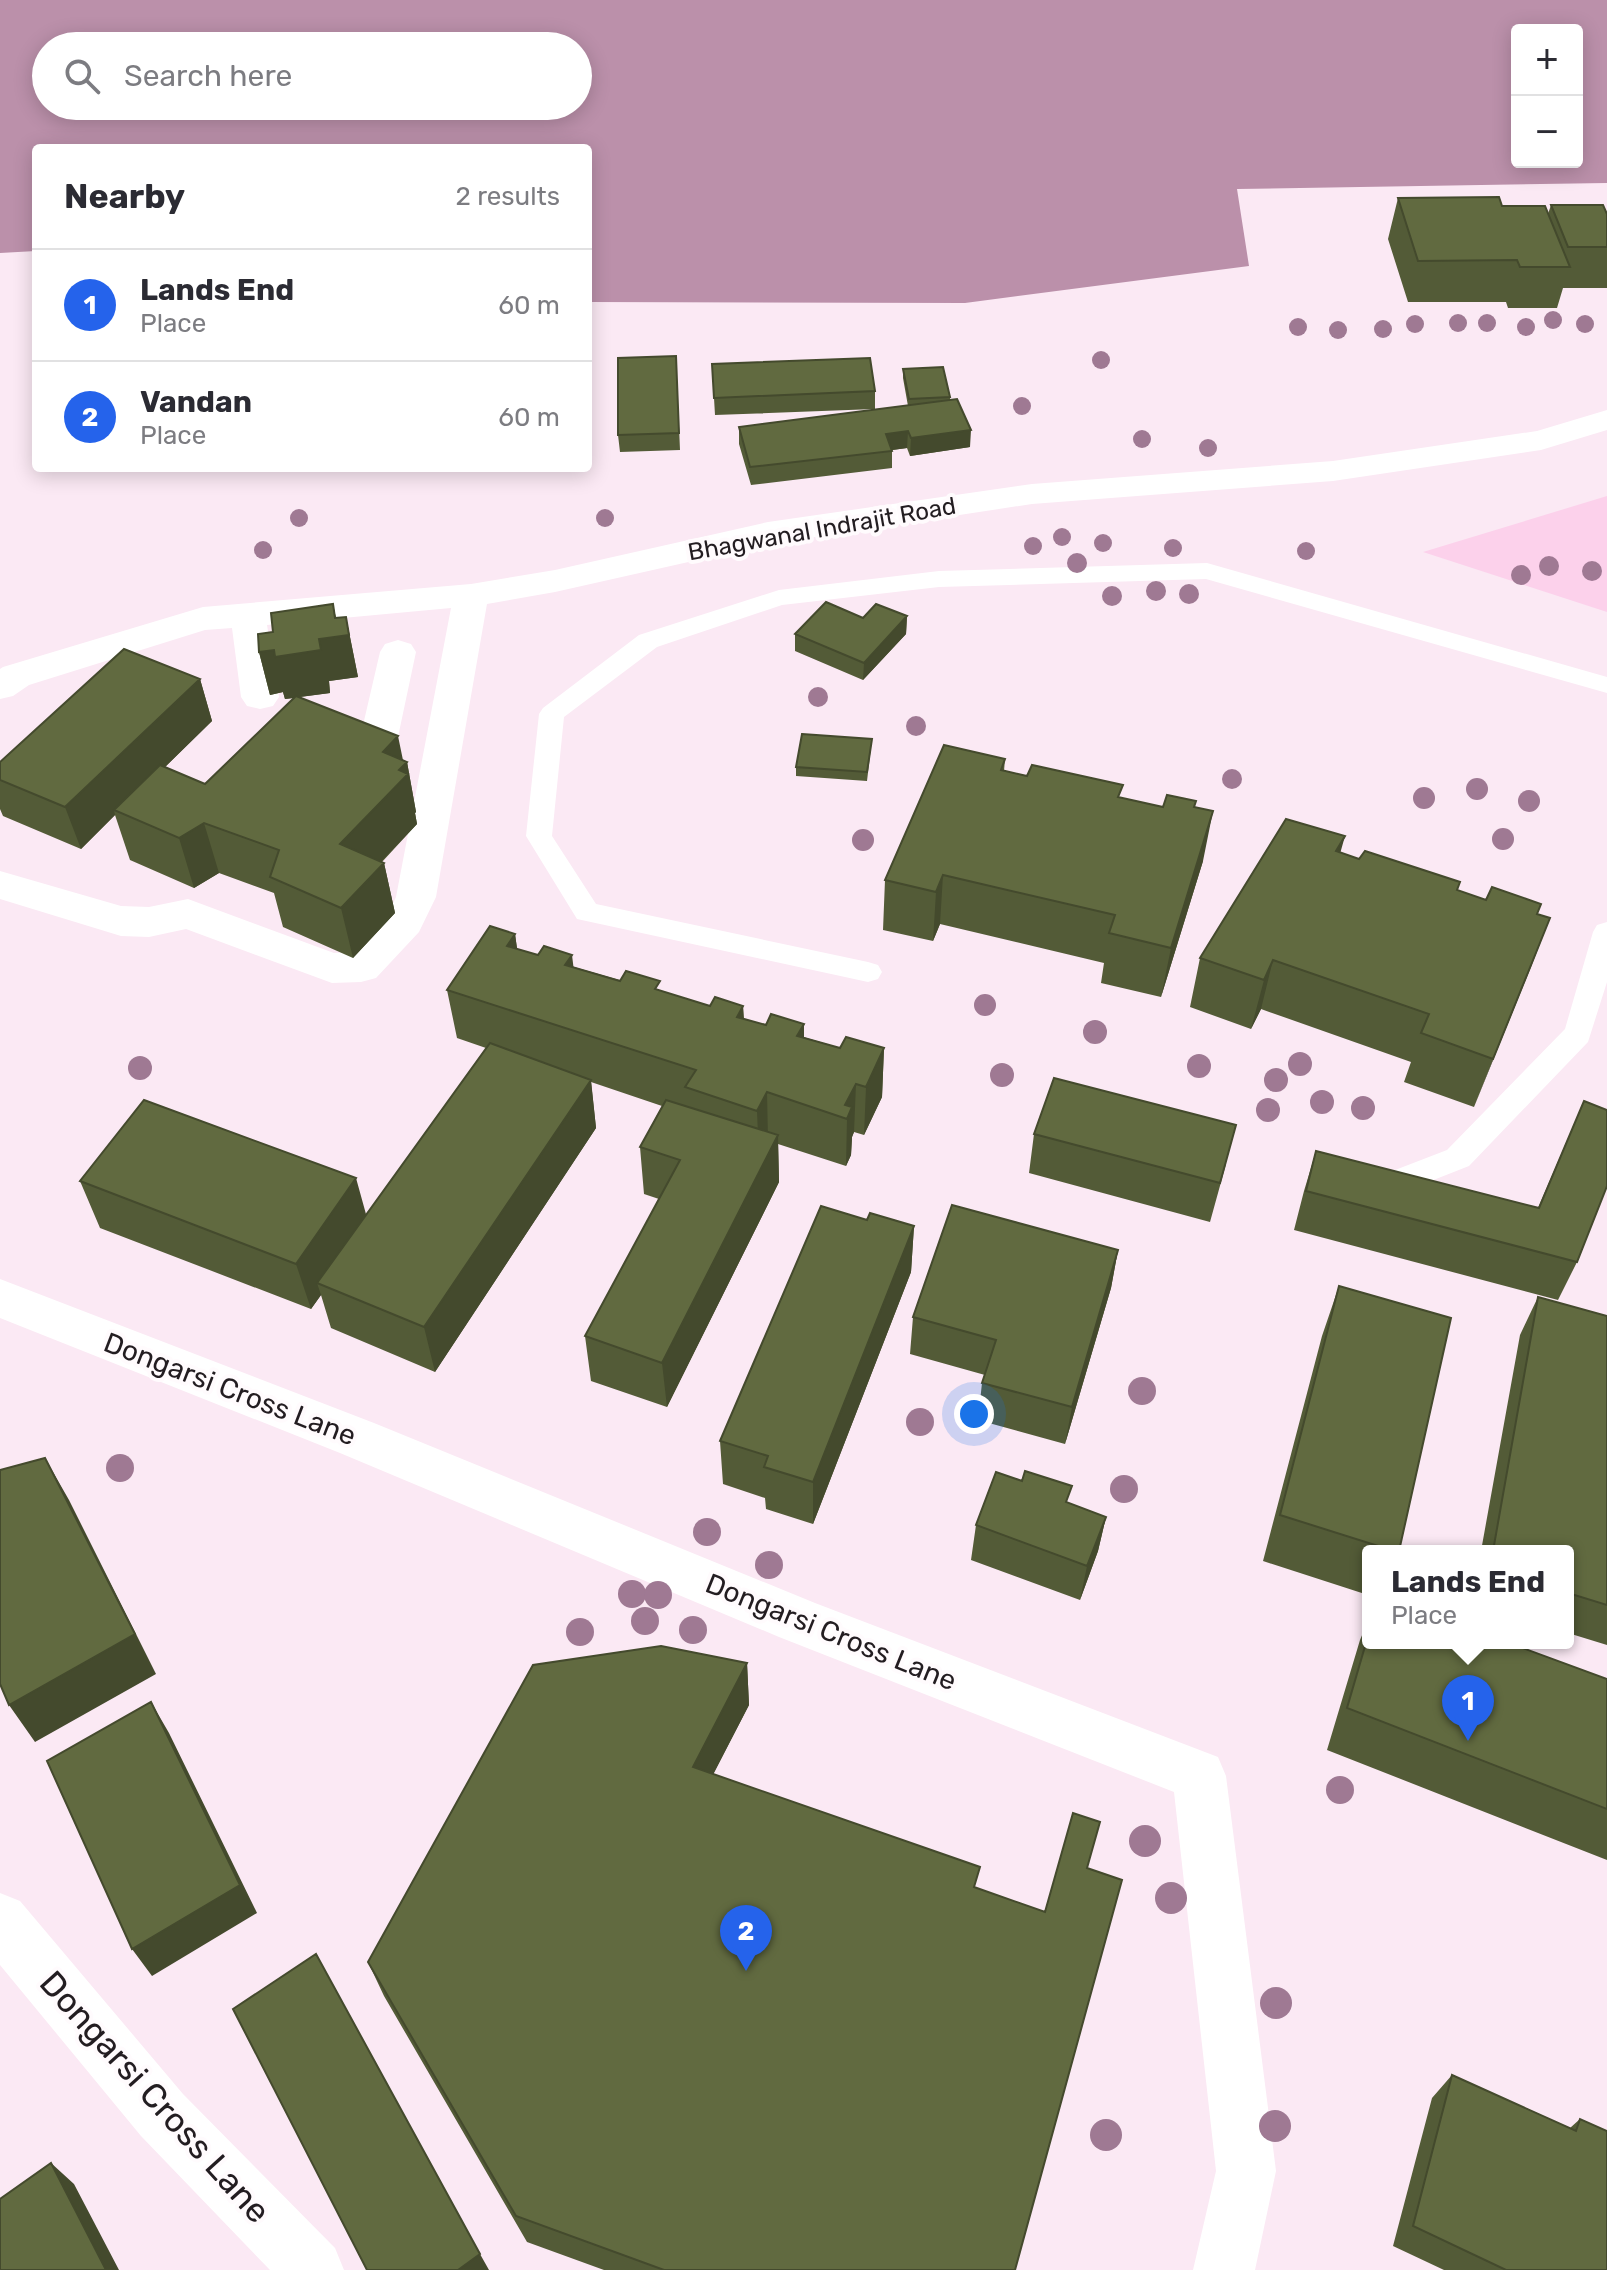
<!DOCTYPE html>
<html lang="en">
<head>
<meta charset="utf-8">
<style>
  :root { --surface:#fff; --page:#f2f2f3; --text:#2b2b33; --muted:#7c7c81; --line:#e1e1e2; --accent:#2563eb }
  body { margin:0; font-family:Rubik,sans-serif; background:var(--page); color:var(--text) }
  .controls { position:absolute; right:24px; top:24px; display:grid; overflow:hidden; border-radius:8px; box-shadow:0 4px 20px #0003 }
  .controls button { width:72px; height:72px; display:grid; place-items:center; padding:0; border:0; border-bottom:2px solid var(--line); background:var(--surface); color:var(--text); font:40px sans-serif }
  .you { position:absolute; left:974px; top:1414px; width:28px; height:28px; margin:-20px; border:6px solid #fff; border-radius:50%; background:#1a73e8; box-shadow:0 0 0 12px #1a73e833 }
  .badge { display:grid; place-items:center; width:52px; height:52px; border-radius:50%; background:var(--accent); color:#fff; font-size:26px; font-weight:700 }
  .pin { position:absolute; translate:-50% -66px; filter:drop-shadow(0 2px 4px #0008) }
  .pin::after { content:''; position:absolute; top:42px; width:28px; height:24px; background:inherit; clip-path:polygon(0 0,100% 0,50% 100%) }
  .popup { position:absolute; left:1362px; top:1545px; width:212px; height:104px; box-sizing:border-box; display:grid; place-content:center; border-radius:8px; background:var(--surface); filter:drop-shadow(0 2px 6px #0005); font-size:26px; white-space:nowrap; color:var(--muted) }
  .popup b { font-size:30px; color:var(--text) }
  .popup::after { content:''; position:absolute; left:50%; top:100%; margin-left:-16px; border:16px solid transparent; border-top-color:var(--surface) }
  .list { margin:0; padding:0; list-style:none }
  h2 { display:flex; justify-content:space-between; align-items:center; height:104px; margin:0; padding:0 32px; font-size:34px }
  h2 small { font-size:26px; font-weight:400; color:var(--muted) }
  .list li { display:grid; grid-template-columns:52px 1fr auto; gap:24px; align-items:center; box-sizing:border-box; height:112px; padding:0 32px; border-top:2px solid var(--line) }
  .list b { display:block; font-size:30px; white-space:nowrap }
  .list p { margin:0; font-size:26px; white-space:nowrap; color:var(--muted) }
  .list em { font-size:26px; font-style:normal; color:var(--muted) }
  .icon { flex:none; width:44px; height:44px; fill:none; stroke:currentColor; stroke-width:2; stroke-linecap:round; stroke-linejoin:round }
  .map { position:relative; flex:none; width:1607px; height:2270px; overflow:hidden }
  .search { position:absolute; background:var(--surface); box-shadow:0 4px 20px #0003; left:32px; top:32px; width:560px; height:88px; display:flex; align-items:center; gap:20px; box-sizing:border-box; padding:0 28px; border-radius:44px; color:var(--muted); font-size:30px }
  .panel { position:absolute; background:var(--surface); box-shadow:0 4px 20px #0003; left:32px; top:144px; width:560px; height:328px; border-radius:8px }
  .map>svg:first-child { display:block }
  .green { fill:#fcd1eb }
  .water { fill:#bb90aa; fill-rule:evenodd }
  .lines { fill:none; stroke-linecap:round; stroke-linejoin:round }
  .lane { fill:#fff; fill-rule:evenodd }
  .street { fill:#fff; fill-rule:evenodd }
  .tree { fill:#9f7993 }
  .wall { fill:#535b37 }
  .shaded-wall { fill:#444a2d }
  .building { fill:#616a40; stroke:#444a2d; stroke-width:2 }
  .labels { text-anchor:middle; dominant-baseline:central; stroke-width:8; stroke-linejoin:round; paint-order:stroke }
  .far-street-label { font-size:24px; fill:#231d21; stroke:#fffbfd }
  .street-label { font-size:28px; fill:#231d21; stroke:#fffbfd }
  .near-street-label { font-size:34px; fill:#231d21; stroke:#fffbfd }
</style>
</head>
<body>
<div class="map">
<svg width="1607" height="2270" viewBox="0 0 1607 2270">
  <rect width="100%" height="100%" fill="#fbe9f4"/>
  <path class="green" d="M1607,496V612L1423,552Z"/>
  <path class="water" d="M0,0H1607V183L1237,189L1249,266L965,303L588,302V148H36V251L0,253ZM1517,30H1577V162H1517ZM46,46H578V106H46Z"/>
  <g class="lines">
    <path class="lane" d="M1207,563L1607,677V693L1206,579L939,587L782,605L657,647L564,717L552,836L596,904L868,962L878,965L882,972L878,979L868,982L577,919L526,836L539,714L543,708L639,635L779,590L939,571Z
      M1607,922V982L1588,1042L1469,1166L1375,1203L1364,1200L1360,1191L1364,1182L1447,1150L1565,1029L1593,932L1597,925Z"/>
    <path class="street" d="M1607,410V430L1541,450L1333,481L1032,504L768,544L555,592L487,604L436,897L419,932L376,978L361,982L332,983L186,929L149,937L121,936L0,899V871L121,906L149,907L188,899L334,953L350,952L388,914L396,897L451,608L267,625L279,697L273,706L260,709L247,706L241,697L232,628L205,630L29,685L13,696L0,699V669L3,667L203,607L471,584L555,570L768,522L1032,484L1333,461L1537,431Z
      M398,640L411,644L416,652L395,751L389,760L376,764L363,760L357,751L380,652L385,644Z
      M0,1279L374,1423L815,1603L1218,1757L1226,1776L1276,2171L1255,2270H1193L1216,2171L1174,1792L779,1637L340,1453L0,1318Z
      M0,1893L20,1901L183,2094L335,2248L344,2270H270L141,2136L0,1965Z"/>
  </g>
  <g class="tree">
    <circle cx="1553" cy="320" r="9"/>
    <circle cx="1458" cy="323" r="9"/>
    <circle cx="1487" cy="323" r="9"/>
    <circle cx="1415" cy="324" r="9"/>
    <circle cx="1585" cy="324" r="9"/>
    <circle cx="1298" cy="327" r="9"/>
    <circle cx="1526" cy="327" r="9"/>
    <circle cx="1383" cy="329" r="9"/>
    <circle cx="1338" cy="330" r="9"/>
    <circle cx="1101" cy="360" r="9"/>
    <circle cx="1022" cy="406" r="9"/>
    <circle cx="1142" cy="439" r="9"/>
    <circle cx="1208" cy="448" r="9"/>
    <circle cx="299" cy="518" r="9"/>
    <circle cx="605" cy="518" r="9"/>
    <circle cx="1062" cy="537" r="9"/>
    <circle cx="1103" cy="543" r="9"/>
    <circle cx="1033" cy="546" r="9"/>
    <circle cx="1173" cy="548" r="9"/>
    <circle cx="263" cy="550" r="9"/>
    <circle cx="1306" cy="551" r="9"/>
    <circle cx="1077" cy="563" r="10"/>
    <circle cx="1549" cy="566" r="10"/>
    <circle cx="1592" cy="571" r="10"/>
    <circle cx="1521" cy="575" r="10"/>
    <circle cx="1156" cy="591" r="10"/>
    <circle cx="1189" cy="594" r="10"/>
    <circle cx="1112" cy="596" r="10"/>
    <circle cx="818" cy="697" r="10"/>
    <circle cx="916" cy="726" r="10"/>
    <circle cx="1232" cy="779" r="10"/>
    <circle cx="1477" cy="789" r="11"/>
    <circle cx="1424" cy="798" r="11"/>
    <circle cx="1529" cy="801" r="11"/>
    <circle cx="1503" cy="839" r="11"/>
    <circle cx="863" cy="840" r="11"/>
    <circle cx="985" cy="1005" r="11"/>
    <circle cx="1095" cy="1032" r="12"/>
    <circle cx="1300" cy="1064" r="12"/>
    <circle cx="1199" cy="1066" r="12"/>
    <circle cx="140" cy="1068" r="12"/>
    <circle cx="1002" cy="1075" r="12"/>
    <circle cx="1276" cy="1080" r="12"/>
    <circle cx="1322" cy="1102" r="12"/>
    <circle cx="1363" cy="1108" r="12"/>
    <circle cx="1268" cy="1110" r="12"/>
    <circle cx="1142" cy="1391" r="14"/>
    <circle cx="920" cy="1422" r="14"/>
    <circle cx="120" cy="1468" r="14"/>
    <circle cx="1124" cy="1489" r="14"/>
    <circle cx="707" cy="1532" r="14"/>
    <circle cx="769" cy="1565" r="14"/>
    <circle cx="632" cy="1594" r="14"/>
    <circle cx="658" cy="1595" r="14"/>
    <circle cx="645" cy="1621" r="14"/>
    <circle cx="693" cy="1630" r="14"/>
    <circle cx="580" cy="1632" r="14"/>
    <circle cx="1340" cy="1790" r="14"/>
    <circle cx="1145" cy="1841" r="16"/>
    <circle cx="1171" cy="1898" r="16"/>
    <circle cx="1276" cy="2003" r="16"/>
    <circle cx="1275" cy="2126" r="16"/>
    <circle cx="1106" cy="2135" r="16"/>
  </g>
  <path class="wall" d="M1398,198L1502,206L1548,214L1551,205L1607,214V288H1563L1557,308H1508L1506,302H1408L1388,239Z
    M676,356L680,450L620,452L618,435Z
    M712,364L875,391V409L715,415Z
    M903,369L950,397V400L970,447L910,456L907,448L892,450V468L751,485L739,444V427L908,406L903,378Z
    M333,604L336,618L346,617L358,677L329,681L330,693L299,697L407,762L416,812L415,813L417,824L382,862L384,863L395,913L353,958L283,927L274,893L219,873L194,888L130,860L115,815L81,849L3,816L0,809V762L200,679L212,721L165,767L205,784L294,698L285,699L283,692L270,695L259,652L273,632Z
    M907,616L906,634L863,680L795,651V634L863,618Z
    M872,739L867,781L796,776V767Z
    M1005,759L1004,771L1163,807H1195L1203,861L1161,997L1101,983L1104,963L940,924L933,941L883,930L885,880Z
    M1340,853L1486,900L1550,918L1474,1107L1404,1082L1411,1062L1261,1009L1251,1029L1190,1007L1200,958Z
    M515,934L517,949L574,967L710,1006H743L744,1019L840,1048H884L882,1097L864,1135L854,1132L852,1137L851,1155L846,1166L778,1144L779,1182L667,1407L591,1381L585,1336L659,1199L644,1194L640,1147L662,1106L591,1082L596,1128L435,1372L331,1328L321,1295L311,1309L100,1228L80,1181L366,1215L486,1048L457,1038L447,990Z
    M1584,1101L1577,1262L1558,1300L1294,1230L1304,1191L1316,1151L1538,1208Z
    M1034,1134L1226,1164L1210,1222L1029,1173Z
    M867,1220L914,1226L911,1272L813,1524L766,1509L765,1498L723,1484L720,1441Z
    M1118,1250L1111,1288L1065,1444L978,1420L982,1383L985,1375L910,1354L913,1317Z
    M1339,1286L1399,1551H1368V1595L1263,1561L1322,1336Z
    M1538,1297L1607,1316V1645L1568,1633V1551H1481L1520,1335Z
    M1068,1503L1106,1517L1098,1551L1080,1600L971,1560L976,1525Z
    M1368,1621V1643L1607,1679V1860L1327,1750L1360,1640Z
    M747,1663L749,1705L713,1774L976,1888L1045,1912L1087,1868L1015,2270H604L527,2242L384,1996L368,1962Z
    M1452,2075L1570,2128L1580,2119L1607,2270H1444L1393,2246L1432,2098Z"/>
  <path class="shaded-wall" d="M971,430L970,447L910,456L911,438Z
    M908,431L907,448L885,451L886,434Z
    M333,604L339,636L346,617L358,677L329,681L330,693L285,699L283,692L270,695L259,652L319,639Z
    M907,616L906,634L863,680L864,663Z
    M200,679L212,721L119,812L114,810L115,815L81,849L65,807Z
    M398,736L404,765L407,762L416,812L415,813L417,824L351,893L340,844L383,752Z
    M1213,811L1203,861L1161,997L1171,948Z
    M204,823L219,873L194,888L179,838Z
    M1345,836L1331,886L1336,851Z
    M384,863L395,913L353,958L341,908Z
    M943,875L940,924L933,941L936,892Z
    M1550,918L1531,967L1474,1107L1493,1059Z
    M515,934L522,983L507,946Z
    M572,955L578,1004L565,965Z
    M1273,960L1261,1009L1251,1029L1264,980Z
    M743,1006L745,1054L737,1017Z
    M804,1024V1073L797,1036Z
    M884,1048L882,1097L864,1135L866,1087Z
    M591,1080L596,1128L435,1372L424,1327Z
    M856,1084L854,1132L852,1137L851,1155L846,1166L847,1119L845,1105Z
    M767,1092L768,1140L759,1158L757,1111Z
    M778,1135L779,1182L667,1407L662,1363Z
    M356,1178L369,1225L317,1283L321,1295L311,1309L296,1264Z
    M914,1226L911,1272L813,1524V1482Z
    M1118,1250L1111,1288L1065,1444L1072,1407Z
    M45,1458L69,1500L156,1674L35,1742L9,1705Z
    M1106,1517L1098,1551L1080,1600L1087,1566Z
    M747,1663L749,1705L697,1806L693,1767Z
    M151,1702L169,1733L257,1913L152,1976L132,1949Z
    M51,2163L74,2184L119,2270H106Z
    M480,2254L489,2270H458Z"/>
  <path class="building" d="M1499,197L1502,206H1545L1570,267H1520L1517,260L1418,261L1398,198Z
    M1551,205H1603L1607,214V247H1568Z
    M676,356L679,433L618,435V358Z
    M870,358L875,391L714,398L712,364Z
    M943,367L950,397L909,399L903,369Z
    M957,399L971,430L911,438L908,431L886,434L892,451L750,467L739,427Z
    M826,602L863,618L876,604L907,616L864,663L795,634Z
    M333,604L335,618L346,617L349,635L319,639L321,650L275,657L274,650L259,652L258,634L273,632L271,613Z
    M124,649L200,679L65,807L0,780V762Z
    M296,696L398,736L383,752L407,762L399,770L408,774L340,844L384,863L341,908L270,877L279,850L204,823L179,838L114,810L160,765L205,784Z
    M802,734L872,739L867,772L796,767Z
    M944,745L1005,759L1001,770L1027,776L1032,765L1123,785L1118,797L1163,807L1167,795L1196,801L1194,807L1213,811L1171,948L1109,933L1115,915L943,875L936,892L885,880Z
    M1286,819L1345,836L1336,851L1359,859L1365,851L1460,882L1457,890L1486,900L1492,887L1541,904L1537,914L1550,918L1493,1059L1421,1033L1429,1014L1273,960L1264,980L1200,958Z
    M490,926L515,934L507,946L538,955L544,946L572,955L565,965L620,981L626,971L660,981L655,989L710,1006L715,997L743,1006L737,1017L766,1025L771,1014L804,1024L797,1036L840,1048L846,1037L884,1048L866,1087L856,1084L845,1105L852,1107L847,1119L767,1092L757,1111L685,1087L696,1070L447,990Z
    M490,1043L591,1080L424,1327L317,1283Z
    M1054,1078L1236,1125L1220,1183L1034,1134Z
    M144,1100L356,1178L296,1264L80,1181Z
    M666,1100L778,1135L662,1363L585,1336L680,1160L640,1147Z
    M1584,1101L1607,1110V1186L1577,1262L1306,1191L1316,1151L1539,1208Z
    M952,1205L1118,1250L1072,1407L982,1383L996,1340L913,1317Z
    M821,1206L867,1220L870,1213L914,1226L813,1482L764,1467L768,1456L720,1441Z
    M1339,1286L1451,1318L1399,1551H1394L1280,1515Z
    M1538,1297L1607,1316V1605L1568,1593V1551H1493Z
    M45,1458L135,1634L9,1705L0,1684V1470Z
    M1025,1471L1072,1486L1066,1502L1106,1517L1087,1566L976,1525L996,1472L1022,1481Z
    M1368,1636V1643H1509L1607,1679V1809L1347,1708Z
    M661,1646L747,1663L693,1767L980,1867L974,1887L1045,1912L1073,1813L1100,1822L1087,1868L1122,1880L1015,2270H664L516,2216L368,1962L533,1665Z
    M151,1702L240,1885L132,1949L47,1761Z
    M316,1954L480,2254L458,2270H367L233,2009Z
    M1452,2075L1576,2131L1580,2119L1607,2131V2270H1506L1413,2226Z
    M51,2163L106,2270H0V2199Z"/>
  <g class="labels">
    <g class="far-street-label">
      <text transform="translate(822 529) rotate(-10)">Bhagwanal Indrajit Road</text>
    </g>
    <g class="street-label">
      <text transform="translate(230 1389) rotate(21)">Dongarsi Cross Lane</text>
      <text transform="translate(831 1632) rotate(22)">Dongarsi Cross Lane</text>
    </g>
    <g class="near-street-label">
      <text transform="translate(155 2097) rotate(48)">Dongarsi Cross Lane</text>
    </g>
  </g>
</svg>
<div class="controls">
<button>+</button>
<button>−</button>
</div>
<div class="you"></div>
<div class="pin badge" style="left:1468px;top:1741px">1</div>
<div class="popup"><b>Lands End</b>Place</div>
<div class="pin badge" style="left:746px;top:1971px">2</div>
<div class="search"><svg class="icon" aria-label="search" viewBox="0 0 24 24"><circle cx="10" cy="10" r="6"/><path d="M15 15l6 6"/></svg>Search here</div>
<section class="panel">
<h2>Nearby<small>2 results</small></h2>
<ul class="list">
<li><span class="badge">1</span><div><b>Lands End</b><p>Place</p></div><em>60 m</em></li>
<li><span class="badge">2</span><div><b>Vandan</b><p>Place</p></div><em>60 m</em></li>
</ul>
</section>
</div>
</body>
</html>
